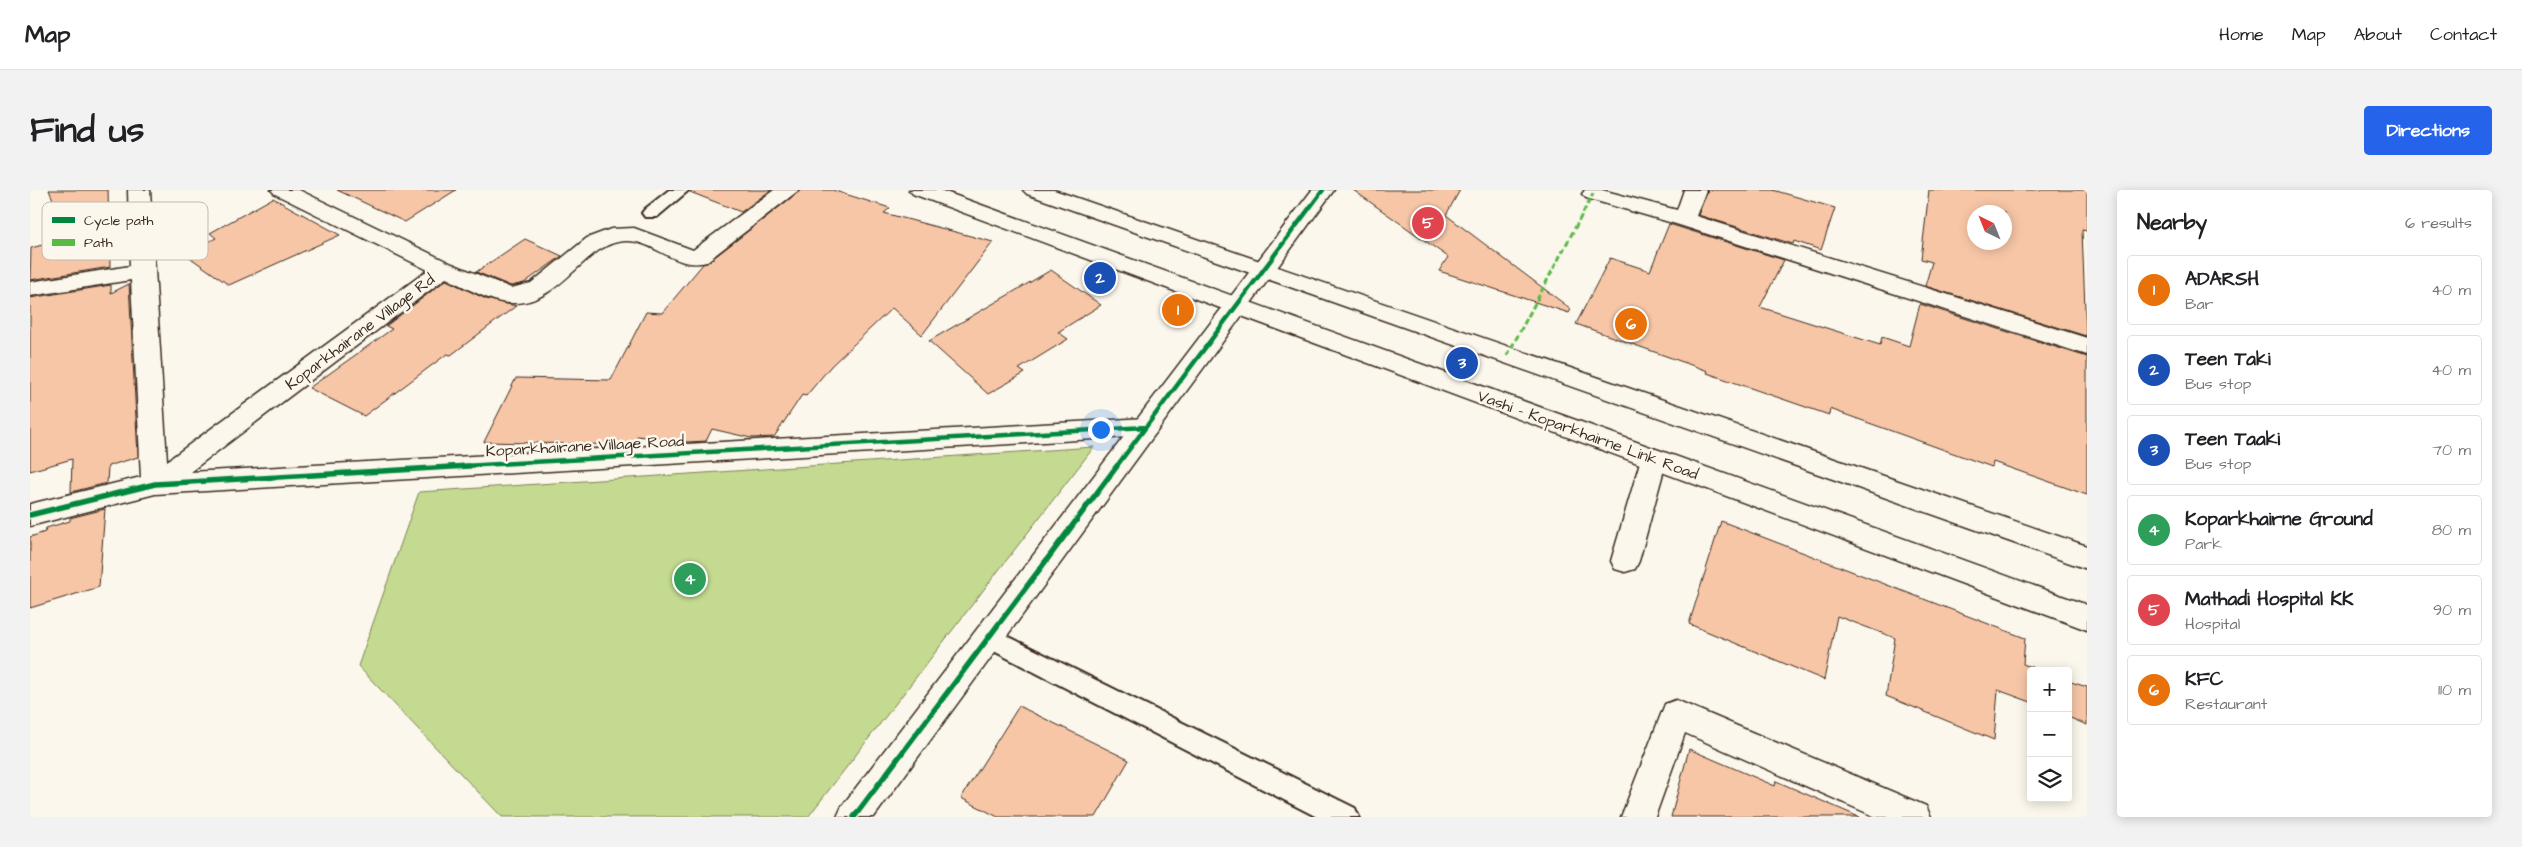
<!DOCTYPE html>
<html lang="en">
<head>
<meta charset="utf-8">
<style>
  :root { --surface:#fff; --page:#f2f2f2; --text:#202124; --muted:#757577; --line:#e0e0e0; --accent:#2563eb }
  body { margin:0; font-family:"Architects Daughter",sans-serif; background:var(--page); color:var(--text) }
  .controls { position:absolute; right:15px; bottom:15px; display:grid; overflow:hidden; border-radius:5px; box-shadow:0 2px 12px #0003 }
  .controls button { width:45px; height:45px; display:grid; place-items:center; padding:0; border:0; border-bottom:1px solid var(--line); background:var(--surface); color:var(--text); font:25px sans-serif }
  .compass { position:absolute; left:1937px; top:15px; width:45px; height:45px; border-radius:50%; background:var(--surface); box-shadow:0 2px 12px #0003; rotate:317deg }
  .you { position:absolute; left:1070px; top:239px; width:18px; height:18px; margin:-12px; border:4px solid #fff; border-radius:50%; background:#1a73e8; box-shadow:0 0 0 8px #1a73e833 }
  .badge { display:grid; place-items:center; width:32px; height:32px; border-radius:50%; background:var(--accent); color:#fff; font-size:16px; font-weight:700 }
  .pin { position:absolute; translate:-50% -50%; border:2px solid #fff; box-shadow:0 1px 5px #0006 }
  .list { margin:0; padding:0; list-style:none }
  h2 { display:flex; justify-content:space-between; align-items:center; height:65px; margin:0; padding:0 20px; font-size:21px }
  h2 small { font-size:16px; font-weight:400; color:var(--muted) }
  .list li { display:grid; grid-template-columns:32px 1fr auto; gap:15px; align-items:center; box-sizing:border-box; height:70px; margin:0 10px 10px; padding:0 10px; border:1px solid var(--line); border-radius:5px }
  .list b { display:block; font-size:19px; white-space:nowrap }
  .list p { margin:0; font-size:16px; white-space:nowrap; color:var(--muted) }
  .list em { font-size:16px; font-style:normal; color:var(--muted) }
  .icon { flex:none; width:28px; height:28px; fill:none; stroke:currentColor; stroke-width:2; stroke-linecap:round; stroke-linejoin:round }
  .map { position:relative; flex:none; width:2057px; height:627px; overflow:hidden; border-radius:5px }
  header { display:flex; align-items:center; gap:30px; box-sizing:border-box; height:70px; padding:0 25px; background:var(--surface); border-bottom:1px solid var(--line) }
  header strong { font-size:24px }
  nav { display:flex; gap:28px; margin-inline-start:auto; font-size:18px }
  .intro { display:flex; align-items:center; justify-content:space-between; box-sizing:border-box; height:120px; padding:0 30px }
  h1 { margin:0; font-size:35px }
  .button { padding:12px 22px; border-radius:5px; background:var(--accent); color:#fff; font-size:18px; font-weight:700 }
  main { display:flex; gap:30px; padding:0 30px }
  aside { flex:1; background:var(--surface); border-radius:5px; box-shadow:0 2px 12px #0003 }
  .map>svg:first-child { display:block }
  .green { fill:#c3da90; stroke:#7f8257 }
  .building { fill:#f7c6a7; stroke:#3b2a1e; fill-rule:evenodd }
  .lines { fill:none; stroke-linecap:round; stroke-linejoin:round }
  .service-casing { stroke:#3b2a1e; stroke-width:4 }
  .minor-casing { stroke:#3b2a1e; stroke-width:3 }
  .tertiary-casing { stroke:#3b2a1e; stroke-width:3 }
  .secondary-casing { stroke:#3b2a1e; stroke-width:3 }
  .service { fill:#fbf7ec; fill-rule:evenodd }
  .minor { fill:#fbf7ec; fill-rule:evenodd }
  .tertiary { fill:#fbf7ec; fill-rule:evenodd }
  .secondary { fill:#fbf7ec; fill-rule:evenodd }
  .quiet { stroke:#58b947; stroke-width:3; stroke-dasharray:6 3; stroke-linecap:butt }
  .cycleway-far1-casing { stroke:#fbf7ec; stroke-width:7 }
  .cycleway-casing { stroke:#fbf7ec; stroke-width:9 }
  .cycleway-far1 { stroke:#00873e; stroke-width:4.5 }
  .cycleway { stroke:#00873e; stroke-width:5.5 }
  .labels { text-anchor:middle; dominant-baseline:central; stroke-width:5; stroke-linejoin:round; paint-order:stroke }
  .street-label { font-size:16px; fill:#3b2a1e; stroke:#fbf7ec }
  .key { fill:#fbf7ec; stroke:#c1baae; stroke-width:1 }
  .key-label { font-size:14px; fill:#3b2a1e }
</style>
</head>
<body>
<header>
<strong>Map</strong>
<nav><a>Home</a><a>Map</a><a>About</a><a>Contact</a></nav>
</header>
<div class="intro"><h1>Find us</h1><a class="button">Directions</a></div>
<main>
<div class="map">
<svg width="2057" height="627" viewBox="0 0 2057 627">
  <rect width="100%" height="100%" fill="#fbf7ec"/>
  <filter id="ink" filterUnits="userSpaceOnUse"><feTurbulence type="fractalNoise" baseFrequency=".02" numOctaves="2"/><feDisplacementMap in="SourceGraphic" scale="10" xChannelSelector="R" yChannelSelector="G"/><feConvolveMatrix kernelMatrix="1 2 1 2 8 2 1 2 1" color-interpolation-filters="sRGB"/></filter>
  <g filter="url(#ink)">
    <path class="green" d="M1064,257L778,627H472L328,476L389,302Z"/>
    <path class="building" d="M19,0H78L80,77L0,90L1,58L39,48Z
      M307,0H426L375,32Z
      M661,0H741L711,22L660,2Z
      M771,0H802L860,18L854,23L963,52L892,145L862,118L801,176L776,206L772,205L744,247L721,248L682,239L676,251L658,252L607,246L603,255H597L454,252L486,188L581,190L616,122L632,123L673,74L677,73Z
      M1323,0H1430L1416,25L1541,119L1539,123L1409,81L1418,67Z
      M1678,0H1743L1805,18L1791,60L1764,51L1763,54L1668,25Z
      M1899,0H2057V41L2052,40L2056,146L1895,96L1902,72L1891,69ZM1944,22H1974V52H1944Z
      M243,8L310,45L199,95L155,64L186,48L180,43Z
      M1639,34L1754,70L1730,117L1850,155L1852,147L1879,156L1890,114L2057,167V305L1963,272L1962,277L1800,219L1799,225L1677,183L1678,181L1546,134L1580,68L1620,81Z
      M495,49L532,66L494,93L481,96L446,82Z
      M1021,80L1071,115L1028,142L1038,149L989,179L995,183L958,204L899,151Z
      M416,90L456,109L486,116L421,165L417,164L334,226L279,198L362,139L356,136Z
      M99,94L108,267L78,276L77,293L41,302L42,269L0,281V108L81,95V103Z
      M75,319L69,397L0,418V347L15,342L16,338L40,331V328Z
      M1691,331L1995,448L1993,474L2012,481H2001V512L1968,500L1964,550L1856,506L1865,448L1807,426L1794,490L1659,434Z
      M2038,491L2057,497V535L2038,527Z
      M989,516L1099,570L1066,627H968L931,608Z
      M1659,559L1745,596L1746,591L1829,627H1641Z"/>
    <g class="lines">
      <defs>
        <path id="service" d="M639,0H659L627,27H615L612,23L615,19Z
          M959,437L1325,618L1329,627H1287L950,454L947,447L950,440Z"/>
        <path id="minor" d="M98,0H120L137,271L398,80L245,4L241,0H269L422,74L481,98L501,93L557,48L581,39L604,38L663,60L744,0H769L676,72C645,80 626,51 597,51C555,50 532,116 480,113C462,113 433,96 416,88L160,282L1116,228L1125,230L1129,237L1125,244L1116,246L125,304L0,336V314L111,287L101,90L0,106V92L100,76Z
          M1555,0H1572L1647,20L1654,0H1676L1666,26L2057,148V165L1646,34L1556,8L1552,4Z
          M1622,258L1631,261L1636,272L1609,371L1605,379L1595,382L1585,379L1581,371L1610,272L1609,268L1613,261Z
          M1646,510L1896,616L1901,627H1846L1655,543L1625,627H1591L1635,514Z"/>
        <path id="tertiary" d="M1282,0H1304L844,627H807L812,616Z"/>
        <path id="secondary" d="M879,0H910L2057,415V440L883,4Z
          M993,0H1024L2057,356V379L997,4Z"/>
      </defs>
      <use href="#service" class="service-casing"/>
      <use href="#minor" class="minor-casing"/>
      <use href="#tertiary" class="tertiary-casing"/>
      <use href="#secondary" class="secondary-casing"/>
      <use href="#service" class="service"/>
      <use href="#minor" class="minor"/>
      <use href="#tertiary" class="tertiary"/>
      <use href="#secondary" class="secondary"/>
      <path class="quiet" d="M1477,166L1563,4"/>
      <defs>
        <path id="cycleway-far1" d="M417,277L1116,237
          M1086,277L1293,0"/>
        <path id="cycleway" d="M0,325L125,294L439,276
          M824,627L1087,276"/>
      </defs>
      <use href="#cycleway-far1" class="cycleway-far1-casing"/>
      <use href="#cycleway" class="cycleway-casing"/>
      <use href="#cycleway-far1" class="cycleway-far1"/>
      <use href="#cycleway" class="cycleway"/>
    </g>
  </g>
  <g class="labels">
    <g class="street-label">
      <text transform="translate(330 142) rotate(-37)">Koparkhairane Village Rd</text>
      <text transform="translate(1558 245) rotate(20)">Vashi - Koparkhairne Link Road</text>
      <text transform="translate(555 256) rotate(-3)">Koparkhairane Village Road</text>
    </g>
  </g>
  <rect x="12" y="12" width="166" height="58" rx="8" class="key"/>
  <rect x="22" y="27" width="23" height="6" fill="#00873e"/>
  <rect x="22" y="49" width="23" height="7" fill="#58b947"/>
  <g class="key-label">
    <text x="54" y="35">Cycle path</text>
    <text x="54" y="57">Path</text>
  </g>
</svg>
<div class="controls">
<button>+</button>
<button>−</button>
<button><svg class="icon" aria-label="layers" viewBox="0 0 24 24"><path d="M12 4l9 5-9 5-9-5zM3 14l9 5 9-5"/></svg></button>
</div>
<svg class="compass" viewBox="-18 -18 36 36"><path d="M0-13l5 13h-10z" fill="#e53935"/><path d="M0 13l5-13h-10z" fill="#757577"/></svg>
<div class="you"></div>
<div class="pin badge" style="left:1148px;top:120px;background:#e8710a">1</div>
<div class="pin badge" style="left:1070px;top:88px;background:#1a4fb4">2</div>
<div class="pin badge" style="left:1432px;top:173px;background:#1a4fb4">3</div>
<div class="pin badge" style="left:660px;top:389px;background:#2e9e5b">4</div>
<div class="pin badge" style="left:1398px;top:33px;background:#e0444e">5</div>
<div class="pin badge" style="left:1601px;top:134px;background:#e8710a">6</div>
</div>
<aside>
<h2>Nearby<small>6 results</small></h2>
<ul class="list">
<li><span class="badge" style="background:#e8710a">1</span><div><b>ADARSH</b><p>Bar</p></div><em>40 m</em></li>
<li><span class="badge" style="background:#1a4fb4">2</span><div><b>Teen Taki</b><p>Bus stop</p></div><em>40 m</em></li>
<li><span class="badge" style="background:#1a4fb4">3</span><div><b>Teen Taaki</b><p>Bus stop</p></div><em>70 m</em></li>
<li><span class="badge" style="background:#2e9e5b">4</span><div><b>Koparkhairne Ground</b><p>Park</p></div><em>80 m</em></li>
<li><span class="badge" style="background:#e0444e">5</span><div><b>Mathadi Hospital KK</b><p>Hospital</p></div><em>90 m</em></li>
<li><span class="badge" style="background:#e8710a">6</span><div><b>KFC</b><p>Restaurant</p></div><em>110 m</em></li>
</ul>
</aside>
</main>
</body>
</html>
